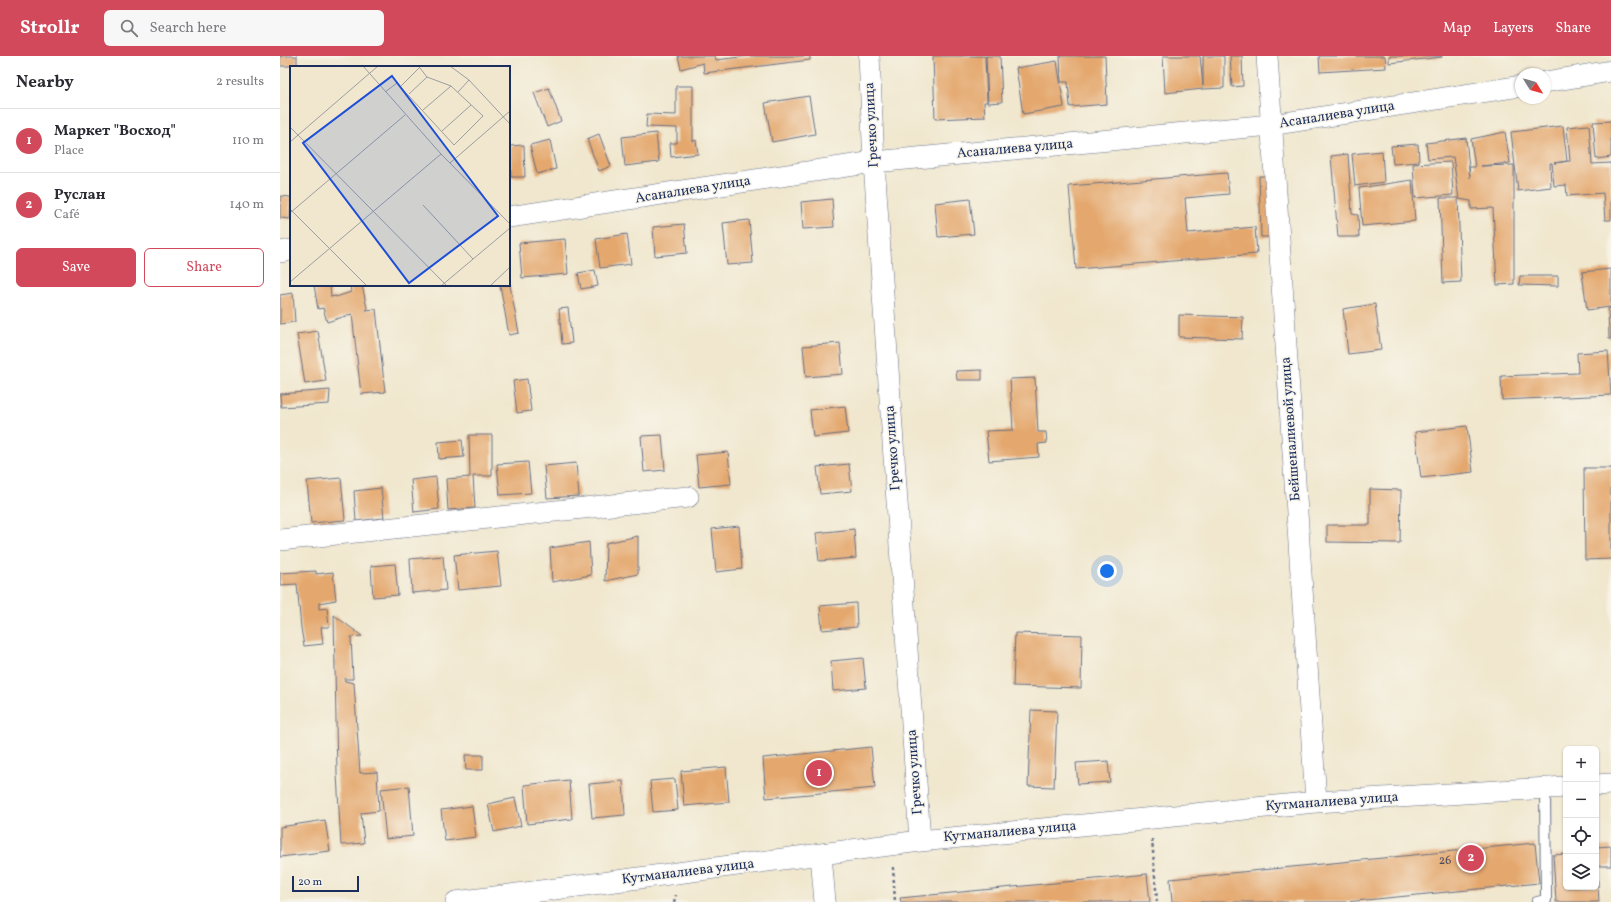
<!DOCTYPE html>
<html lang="en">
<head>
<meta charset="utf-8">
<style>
  :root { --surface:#fff; --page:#f7f7f7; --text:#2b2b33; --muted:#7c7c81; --line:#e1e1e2; --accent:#d1495b }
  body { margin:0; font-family:Vollkorn,serif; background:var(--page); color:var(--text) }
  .controls { position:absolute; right:12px; bottom:12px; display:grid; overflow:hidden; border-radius:6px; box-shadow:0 1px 3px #0004 }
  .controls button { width:36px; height:36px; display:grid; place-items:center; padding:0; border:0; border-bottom:1px solid var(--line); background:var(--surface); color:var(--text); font:20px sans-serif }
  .compass { position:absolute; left:1235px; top:12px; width:36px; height:36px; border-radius:50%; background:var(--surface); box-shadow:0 1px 3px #0004; rotate:127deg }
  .scale { position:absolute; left:12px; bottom:10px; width:67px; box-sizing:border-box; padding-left:4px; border:2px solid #1b2f5e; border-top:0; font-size:11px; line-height:14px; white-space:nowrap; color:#1b2f5e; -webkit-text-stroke:3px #f7f3e8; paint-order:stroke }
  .you { position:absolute; left:827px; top:515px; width:14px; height:14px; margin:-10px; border:3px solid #fff; border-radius:50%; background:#1a73e8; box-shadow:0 0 0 6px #1a73e833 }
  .badge { display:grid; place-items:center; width:26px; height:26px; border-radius:50%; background:var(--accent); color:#fff; font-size:13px; font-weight:700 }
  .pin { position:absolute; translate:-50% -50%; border:2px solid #fff; box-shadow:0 1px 4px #0006 }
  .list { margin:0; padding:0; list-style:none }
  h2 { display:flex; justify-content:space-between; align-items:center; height:52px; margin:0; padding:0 16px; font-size:17px }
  h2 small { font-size:13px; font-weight:400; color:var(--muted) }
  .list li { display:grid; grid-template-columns:26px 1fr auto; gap:12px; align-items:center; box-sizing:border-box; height:64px; padding:0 16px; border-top:1px solid var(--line) }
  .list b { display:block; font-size:15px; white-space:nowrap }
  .list p { margin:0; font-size:13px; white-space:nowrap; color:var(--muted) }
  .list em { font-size:13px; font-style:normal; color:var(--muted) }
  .actions { display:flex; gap:8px; padding:12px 16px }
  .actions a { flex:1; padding:9px 0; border:1px solid var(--accent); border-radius:6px; text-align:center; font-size:14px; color:var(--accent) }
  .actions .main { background:var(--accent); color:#fff }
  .icon { flex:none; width:22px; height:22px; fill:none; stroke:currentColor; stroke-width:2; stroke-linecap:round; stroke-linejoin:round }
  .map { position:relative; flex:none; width:1331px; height:846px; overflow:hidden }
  header { display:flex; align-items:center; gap:24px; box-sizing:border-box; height:56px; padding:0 20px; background:var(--accent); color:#fff }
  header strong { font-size:19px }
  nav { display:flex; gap:22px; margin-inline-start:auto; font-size:14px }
  .search { width:280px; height:36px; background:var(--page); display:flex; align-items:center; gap:10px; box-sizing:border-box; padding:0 14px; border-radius:6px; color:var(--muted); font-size:15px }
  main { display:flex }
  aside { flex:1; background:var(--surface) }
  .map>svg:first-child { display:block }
  .building { fill:#e4a76d }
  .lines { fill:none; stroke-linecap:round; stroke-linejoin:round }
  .lane-casing { stroke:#666f85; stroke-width:12 }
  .street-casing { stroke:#666f85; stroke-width:22 }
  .path { stroke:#666f85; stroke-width:2.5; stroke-dasharray:3 3; stroke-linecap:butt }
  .lane { stroke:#fff; stroke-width:10 }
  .street { stroke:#fff; stroke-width:21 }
  .labels { text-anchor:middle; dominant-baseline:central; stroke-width:3; stroke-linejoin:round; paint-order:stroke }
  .number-label { font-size:12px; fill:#4d4d62 }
  .street-label { font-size:14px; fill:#1b2f5e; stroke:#f7f3e8 }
  .inset-road { fill:none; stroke:#9b9da1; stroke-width:1 }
  .view { fill:#1d4ed8; fill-opacity:0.15; stroke:#1d4ed8; stroke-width:2 }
  .inset-edge { fill:none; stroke:#1b2f5e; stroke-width:2 }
</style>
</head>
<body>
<header>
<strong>Strollr</strong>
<div class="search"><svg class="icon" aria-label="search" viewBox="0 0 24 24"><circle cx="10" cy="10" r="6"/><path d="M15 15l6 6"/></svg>Search here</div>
<nav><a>Map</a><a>Layers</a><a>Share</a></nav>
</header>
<main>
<aside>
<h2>Nearby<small>2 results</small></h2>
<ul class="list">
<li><span class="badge">1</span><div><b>Маркет &quot;Восход&quot;</b><p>Place</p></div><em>110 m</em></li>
<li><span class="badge">2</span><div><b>Руслан</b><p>Café</p></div><em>140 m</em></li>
</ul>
<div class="actions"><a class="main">Save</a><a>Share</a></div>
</aside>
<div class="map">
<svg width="1331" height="846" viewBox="0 0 1331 846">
  <rect width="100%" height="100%" fill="#f7f3e8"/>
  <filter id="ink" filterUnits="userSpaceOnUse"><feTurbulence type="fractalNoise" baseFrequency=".025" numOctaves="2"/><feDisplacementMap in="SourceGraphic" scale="8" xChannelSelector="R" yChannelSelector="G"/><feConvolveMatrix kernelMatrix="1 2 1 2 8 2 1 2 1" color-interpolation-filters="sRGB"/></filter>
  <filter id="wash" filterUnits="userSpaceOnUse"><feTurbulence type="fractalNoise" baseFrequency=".012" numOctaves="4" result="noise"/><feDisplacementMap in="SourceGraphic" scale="16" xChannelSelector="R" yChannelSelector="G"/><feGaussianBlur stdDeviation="0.9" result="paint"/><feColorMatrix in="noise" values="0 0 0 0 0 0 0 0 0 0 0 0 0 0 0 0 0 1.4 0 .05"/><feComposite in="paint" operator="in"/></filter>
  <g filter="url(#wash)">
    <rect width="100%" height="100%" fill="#f0e7ce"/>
    <g id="blocks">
      <path class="building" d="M0,0H17V10H0Z
        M398,0H435L436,4L468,0H530V4L424,17L423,7L401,13Z
        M653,0H705L707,46H704L705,61L655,63Z
        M706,0H720L722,46L708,47Z
        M780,0H825L827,48L790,51L788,26H781Z
        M883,0H920L923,30V0H944V32L923,33L885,37Z
        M950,0H962L963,30L952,31Z
        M1039,0H1105L1106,12L1040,16Z
        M1109,0H1162V1L1109,7Z
        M777,5L784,51L743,58L736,12Z
        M396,30H413V85L416,84L418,98L391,101L390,87H397V72L366,71L367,58L396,59Z
        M269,32L281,65L267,71L254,37Z
        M529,40L535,78L492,86L485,47Z
        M1331,65V101L1316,103L1313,66Z
        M1309,69L1312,108L1331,107V164H1325L1323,137L1287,140L1286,129L1274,130L1272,107H1270L1271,131L1238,135L1231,76L1283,70L1287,105L1274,107L1290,105L1287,71Z
        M1225,76L1230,107L1201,110L1234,109V228L1217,229L1213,152L1191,153V145L1179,143L1173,101L1148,103L1146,87L1186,82L1190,122L1189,111H1195L1191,83Z
        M376,77L379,106L345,110L342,81Z
        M319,78L331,110L319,115L307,83Z
        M270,84L276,113L257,118L250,89Z
        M1138,88L1139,106L1113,108L1111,90Z
        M244,89L245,121H231L230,90Z
        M1102,95L1104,126L1075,130L1072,98Z
        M1068,98L1072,158L1078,159L1079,181H1058L1051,100Z
        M1171,106L1173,139L1135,142L1133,108Z
        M947,117L949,138L905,142L908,177L975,171L977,198L796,213L789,130Z
        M979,120H990L992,181H981Z
        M1132,124L1135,165L1082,170L1079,132Z
        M0,140L11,141L10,163L0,162Z
        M1160,142H1178L1181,226L1163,227Z
        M552,143L554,171L523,173L521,146Z
        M690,143L694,178L658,181L655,147Z
        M469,164L473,207L447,209L443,167Z
        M404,168L407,197L375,200L373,171Z
        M347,178L351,208L320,212L316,183Z
        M285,183L288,218L242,222L239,187Z
        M1331,213V251L1307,254L1302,216Z
        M315,214L318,230L301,233L298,217Z
        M1240,220H1278V230L1239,229Z
        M229,224L239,277L229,279L220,229H229Z
        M34,229H50L51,241L56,240V241L71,236L70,229H82L87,252L86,254L96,253L105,336L81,338L72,258L47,266L43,252L38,253Z
        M13,237L15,266L0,268V239Z
        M1095,248L1101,294L1068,298L1063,253Z
        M288,252L292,287L282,288L279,253Z
        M1331,252V283H1329L1328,253Z
        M899,259L963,261L962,283L899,281Z
        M38,275L46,325L25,328L17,278Z
        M560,287L563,318L526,321L523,290Z
        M1328,295L1331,339L1222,344L1221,320L1298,317L1297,297Z
        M702,314V324H677L676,315Z
        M755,322L758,376H766L767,387L758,388L759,401L709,405L706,375L733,374L730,323Z
        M247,323L251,355L237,357L233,325Z
        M50,334L49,348L1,351L0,338Z
        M565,350L568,377L533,381L530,354Z
        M1187,370L1193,416L1141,422L1135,376Z
        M189,379H212V420H193L195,452L168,454L166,423L190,421Z
        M382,379L385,414L364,416L361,380Z
        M182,384L184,401L159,403L158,386Z
        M448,396L451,428L419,431L416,399Z
        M248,406L251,437L220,439L217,408Z
        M296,407L299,440L267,442L264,410Z
        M569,408L572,435L540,438L537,411Z
        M1304,412H1331V503L1305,504Z
        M156,421L159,453L134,456L131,424Z
        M61,422L65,464L31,467L27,425Z
        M101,432L104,462L76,465L74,435Z
        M1090,433L1121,434L1120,487L1047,486V469H1090Z
        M459,470L462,513L436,516L432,473Z
        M574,473L576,502L539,505L536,477Z
        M358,480V518L325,525L326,487Z
        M309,486L311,519L272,526L270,492Z
        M217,495L221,530L178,534L174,499Z
        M163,500L166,534L132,537L130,503Z
        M115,508L118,539L93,541L91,510Z
        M36,515V518L53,516L56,544L39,547V553L47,552L49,571H41L43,588L24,590L21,572L17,528L0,529V517Z
        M576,547L577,571L542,574L540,550Z
        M54,559L82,580L71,581L73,623H64L65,625L74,627L80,717L97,716L99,755L81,757L84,787L61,789L57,718Z
        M735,577L802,579L801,632L733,630Z
        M583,602L586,632L553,635L551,605Z
        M751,654L777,655L774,731L748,730Z
        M591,691L595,732L486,742L483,702Z
        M185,699H203V714H186Z
        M828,705L830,726L798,728L796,707Z
        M446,711L449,746L404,750L401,715Z
        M395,723L398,754L373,756L370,725Z
        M289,724L292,763L247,768L244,729Z
        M343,725L345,759L312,762L309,728Z
        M129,730L133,780L106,783L101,733Z
        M235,742L241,770L214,776L208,748Z
        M192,750L196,781L165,785L161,754Z
        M45,764L50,795L0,801V771Z
        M1255,787L1259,827L1066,846H892L890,823Z
        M1331,790V810H1316V791Z
        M1286,798V831H1316V811H1317L1319,846H1276L1273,799Z
        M867,818L870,846H621L620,842Z"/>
    </g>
  </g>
  <g filter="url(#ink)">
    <use href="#blocks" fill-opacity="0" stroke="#666f85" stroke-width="1"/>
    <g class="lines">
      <defs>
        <path id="lane" d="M1257,846L1266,844L1265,732"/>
        <path id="street" d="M589,0L594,106L640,785
          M987,0L1036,746
          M1265,26L1331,15
          M229,161L594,106L991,69L1241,30
          M0,196L11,194
          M0,484L408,441
          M1316,729L1331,728
          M541,799L545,846
          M176,846L640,785L1036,746L1286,731"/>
      </defs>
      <use href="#lane" class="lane-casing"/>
      <use href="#street" class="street-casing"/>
      <path class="path" d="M872,783L877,846
        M613,811L615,846
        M394,846L396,839"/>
      <use href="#lane" class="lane"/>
      <use href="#street" class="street"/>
    </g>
  </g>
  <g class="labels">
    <g class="number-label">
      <text x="1165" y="805">26</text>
    </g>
    <g class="street-label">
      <text transform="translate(1057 59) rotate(-9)">Асаналиева улица</text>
      <text transform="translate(592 69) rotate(-93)">Гречко улица</text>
      <text transform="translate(735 93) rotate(-5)">Асаналиева улица</text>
      <text transform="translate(413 134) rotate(-9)">Асаналиева улица</text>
      <text transform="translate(1011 373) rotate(-94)">Бейшеналиевой улица</text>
      <text transform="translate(613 392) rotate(-94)">Гречко улица</text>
      <text transform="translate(635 716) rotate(-94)">Гречко улица</text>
      <text transform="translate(1052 746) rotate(-4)">Кутманалиева улица</text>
      <text transform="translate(730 776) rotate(-5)">Кутманалиева улица</text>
      <text transform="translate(408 816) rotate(-7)">Кутманалиева улица</text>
    </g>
  </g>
  <g transform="translate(10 10)">
    <rect width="220" height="220" fill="#f0e7ce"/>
    <path class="inset-road" d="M73,0L151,88L220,158M160,0L179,14L220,58M111,20L130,1M95,26L107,17L164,79L193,50L161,20L137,11L130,2M168,26L179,14M119,28L137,11M133,44L161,20M0,61L157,220M152,65L181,39M0,76L88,0M160,97L220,45M133,139L183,193M0,143L77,220M0,147L115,49M0,216L151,88M151,220L220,162M200,220L220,201"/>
    <path class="view" d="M102,10L208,150L119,217L13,77Z"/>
    <rect width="220" height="220" class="inset-edge"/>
  </g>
</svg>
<div class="controls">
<button>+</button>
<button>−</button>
<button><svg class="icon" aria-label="locate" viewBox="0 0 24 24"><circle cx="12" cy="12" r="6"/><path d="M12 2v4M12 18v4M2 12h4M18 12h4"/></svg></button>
<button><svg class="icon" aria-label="layers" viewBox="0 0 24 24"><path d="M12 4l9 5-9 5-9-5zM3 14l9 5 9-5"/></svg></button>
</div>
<svg class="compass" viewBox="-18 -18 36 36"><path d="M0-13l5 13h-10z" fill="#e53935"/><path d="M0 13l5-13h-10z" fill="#7c7c81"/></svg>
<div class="scale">20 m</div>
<div class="you"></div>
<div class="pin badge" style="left:539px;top:717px">1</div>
<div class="pin badge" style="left:1191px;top:802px">2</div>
</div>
</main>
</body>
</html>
